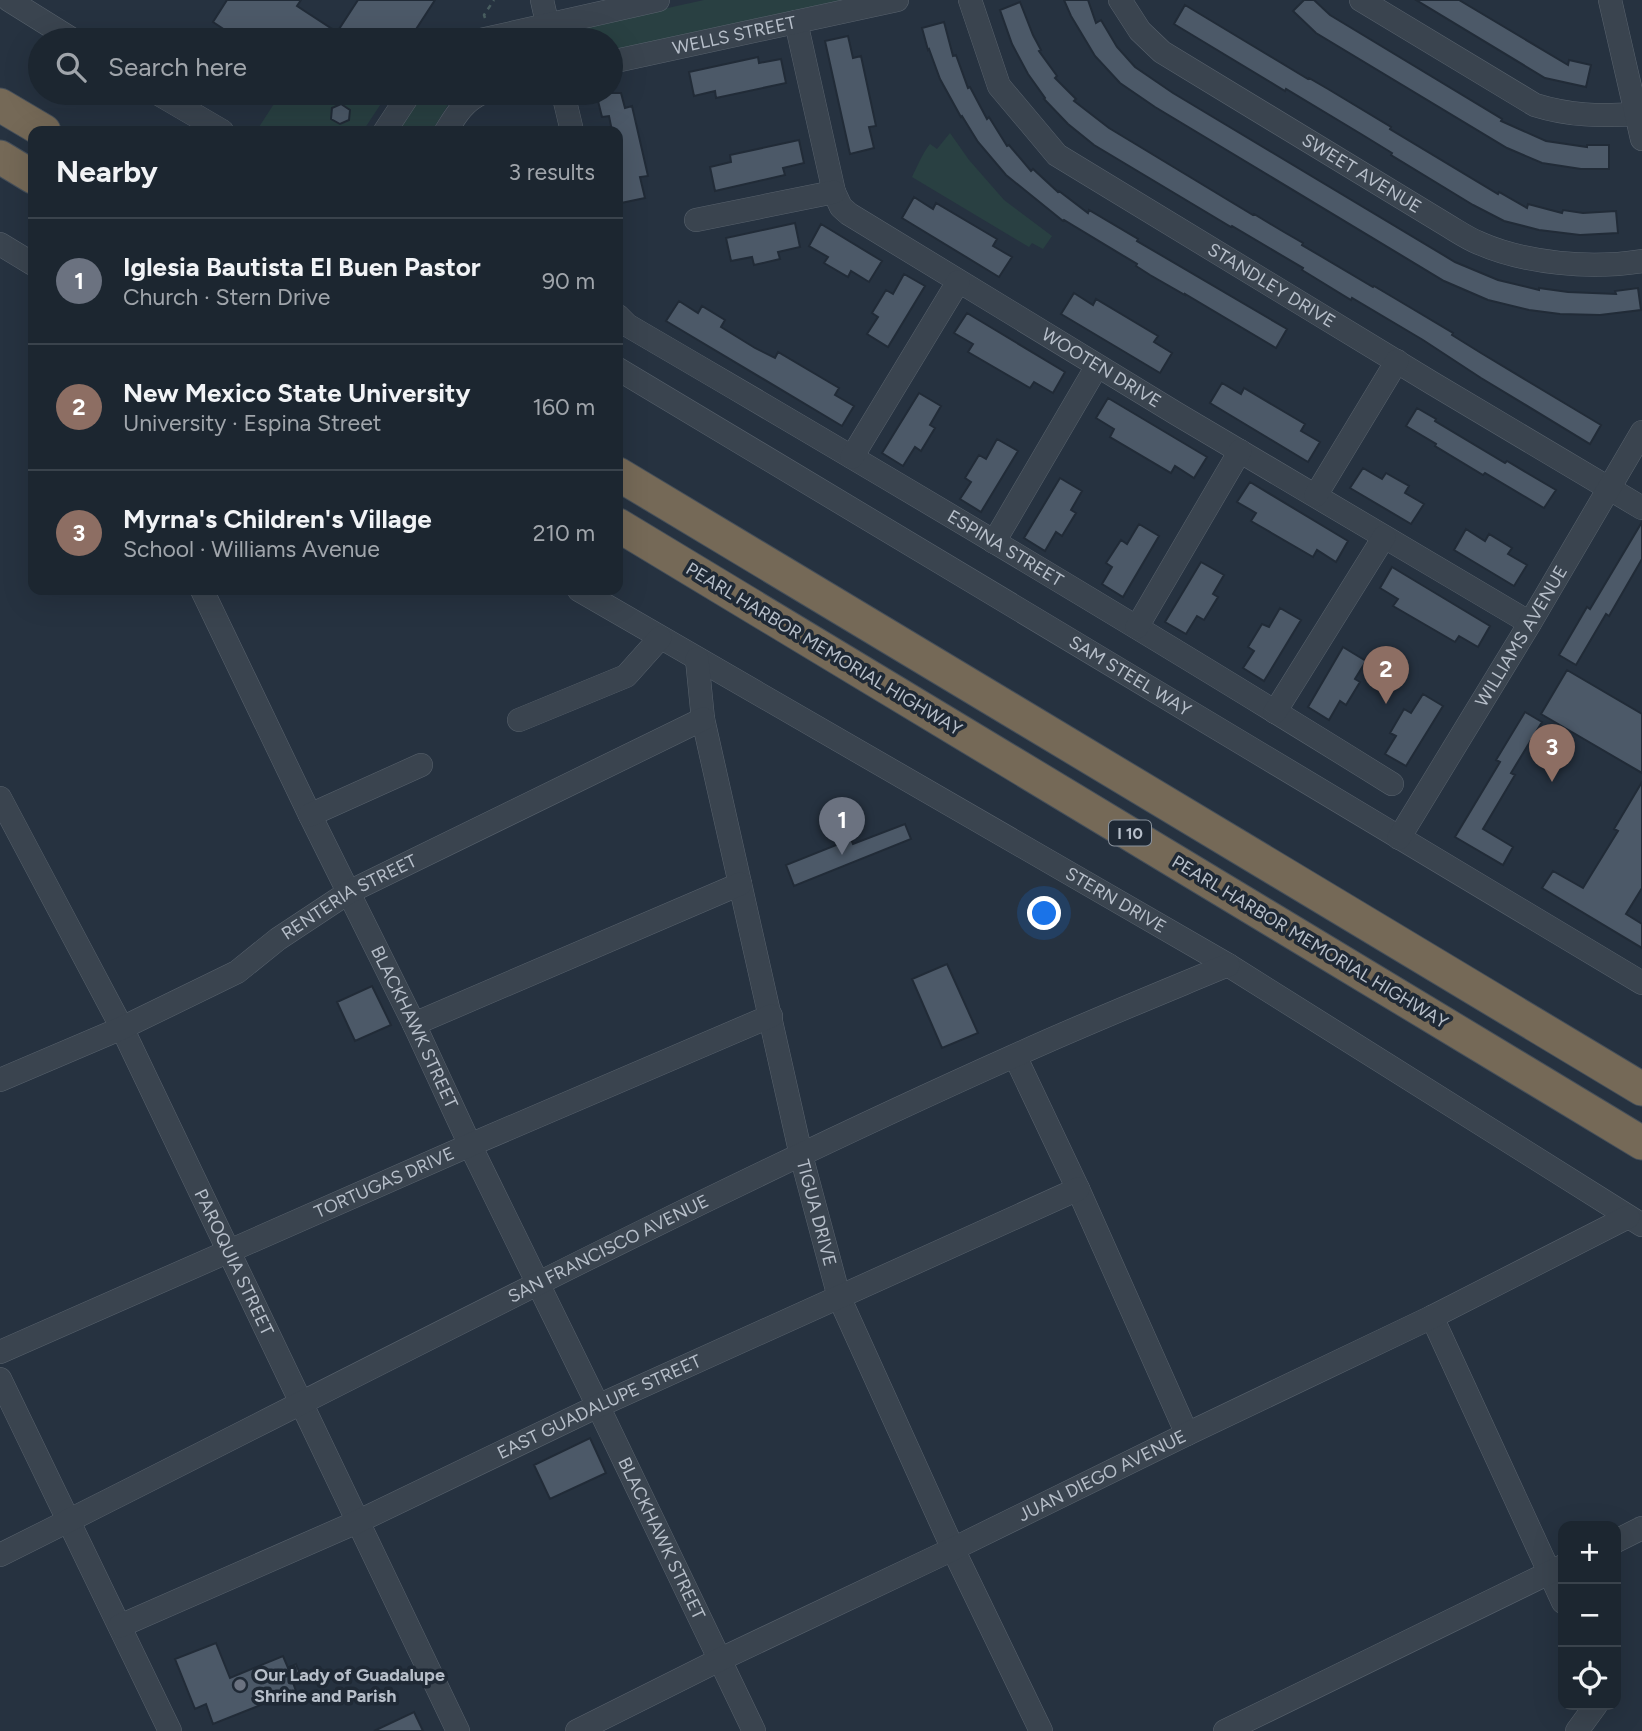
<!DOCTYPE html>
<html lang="en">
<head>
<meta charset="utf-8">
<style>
  :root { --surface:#1c2630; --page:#29323c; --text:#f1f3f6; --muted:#a0a5ab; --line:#3a434c; --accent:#1a73e8 }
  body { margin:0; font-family:Figtree,sans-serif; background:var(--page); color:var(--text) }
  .controls { position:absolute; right:21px; bottom:21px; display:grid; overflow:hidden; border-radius:14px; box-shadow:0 7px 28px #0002 }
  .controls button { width:63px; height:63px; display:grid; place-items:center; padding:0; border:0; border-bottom:2px solid var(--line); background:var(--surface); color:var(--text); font:35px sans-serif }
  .you { position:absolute; left:1045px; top:914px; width:24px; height:24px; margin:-18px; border:5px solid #fff; border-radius:50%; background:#1a73e8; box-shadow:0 0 0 10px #1a73e833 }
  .badge { display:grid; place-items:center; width:46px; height:46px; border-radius:50%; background:var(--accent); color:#fff; font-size:23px; font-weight:700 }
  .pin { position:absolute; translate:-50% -58px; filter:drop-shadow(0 2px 4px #0008) }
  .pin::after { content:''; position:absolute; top:37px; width:24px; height:21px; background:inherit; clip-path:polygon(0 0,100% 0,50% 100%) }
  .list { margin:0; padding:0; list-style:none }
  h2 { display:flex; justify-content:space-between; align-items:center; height:91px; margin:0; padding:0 28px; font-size:30px }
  h2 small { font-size:23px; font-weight:400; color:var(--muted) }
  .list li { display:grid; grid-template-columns:46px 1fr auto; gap:21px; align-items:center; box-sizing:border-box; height:126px; padding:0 28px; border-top:2px solid var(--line) }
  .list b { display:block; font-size:26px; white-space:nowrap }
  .list p { margin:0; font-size:23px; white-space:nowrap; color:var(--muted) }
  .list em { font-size:23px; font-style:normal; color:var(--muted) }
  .icon { flex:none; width:38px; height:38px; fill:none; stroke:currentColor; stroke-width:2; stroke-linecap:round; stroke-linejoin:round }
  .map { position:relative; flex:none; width:1642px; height:1731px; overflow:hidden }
  .search { position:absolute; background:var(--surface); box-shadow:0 7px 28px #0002; left:28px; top:28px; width:595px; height:77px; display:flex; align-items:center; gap:18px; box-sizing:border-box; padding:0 24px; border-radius:38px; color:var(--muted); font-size:26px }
  .panel { position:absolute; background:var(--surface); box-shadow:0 7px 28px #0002; left:28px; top:126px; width:595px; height:469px; border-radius:14px }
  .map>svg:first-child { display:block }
  .green { fill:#294042 }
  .building { fill:#4c5968; stroke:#212b37; stroke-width:2 }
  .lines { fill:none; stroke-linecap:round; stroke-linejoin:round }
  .minor-casing { stroke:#58626d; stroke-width:24 }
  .highway-casing { stroke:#454f5a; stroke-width:35 }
  .path { stroke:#485d5f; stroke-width:2.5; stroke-dasharray:5 5; stroke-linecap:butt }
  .minor { stroke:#3a444f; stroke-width:23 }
  .highway { stroke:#756957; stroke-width:33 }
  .worship-dot { fill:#6b7280; stroke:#1f2935; stroke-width:2.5 }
  .labels { text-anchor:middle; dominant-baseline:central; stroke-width:7; stroke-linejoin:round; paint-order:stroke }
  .shield { fill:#1f2935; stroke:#89929d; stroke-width:2 }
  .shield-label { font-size:16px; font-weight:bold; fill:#b7bfca }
  .street-label { font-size:18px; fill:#b7bfca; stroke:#1f2935 }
  .poi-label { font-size:18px; font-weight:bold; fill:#b7bfca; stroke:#1f2935; text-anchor:start }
</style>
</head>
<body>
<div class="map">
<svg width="1642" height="1731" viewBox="0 0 1642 1731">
  <rect width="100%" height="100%" fill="#263240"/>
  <path class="green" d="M704,0H843L611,51V40H575L573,31L577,28Z
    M281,93H388L363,131H266L259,127Z
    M421,93H459L451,100L432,131H397Z
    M950,133L969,160L1004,200L1052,236L1043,249L1032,243L1029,247L912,177C918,165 922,154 930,144L937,149Z"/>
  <path class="building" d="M227,0H301L297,6L337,32L358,0H435L409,40H240L213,22Z
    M1064,0H1088L1096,23L1101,20L1117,47L1135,67L1173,93L1455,262L1498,280L1539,290V288L1568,292L1616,294L1615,291L1638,288L1641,310L1600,315L1560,314L1529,310L1488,300L1444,281L1155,107L1120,83L1095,56L1071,16Z
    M1304,0H1314L1330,15L1502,119L1501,121L1546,141L1587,147V145H1609V169H1581L1542,163L1507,148L1316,33L1293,11Z
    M1416,0H1459L1568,65L1569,60L1591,65L1586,87L1545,78Z
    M1020,2L1033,35L1041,50L1039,51L1057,76L1055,78L1076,99L1074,101L1109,128L1253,215L1254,214L1284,232L1303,243L1302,245L1373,287L1374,286L1396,299L1453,333L1452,335L1481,353L1601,425L1590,444L1481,378L1423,340L1352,298L1351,300L1302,270L1303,268L1232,226L1231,227L1094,145L1068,124L1044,99L1045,98L1028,74L1012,44L1000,10Z
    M1185,5L1308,79L1309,78L1328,89L1391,127L1390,129L1498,194L1499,192L1527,208L1528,204L1562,213L1563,210L1583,213L1616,211L1618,233L1580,235L1539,230L1504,221L1473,205L1391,155L1392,153L1361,134L1286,89L1285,91L1174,24Z
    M944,22L953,56L956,55L968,88L970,87L987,119L989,117L1007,146L1009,145L1031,171L1033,169L1058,192L1059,191L1088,213L1089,210L1138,239L1137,241L1287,329L1276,348L1185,294V295L1150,275L1136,266L1137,264L1064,220L1063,221L1006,175L978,142L962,116L961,117L940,79L929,49L928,50L922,28Z
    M848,36L853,58L861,56L876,126L869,127L874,148L850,154L825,41Z
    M758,57L759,63L781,59L786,83L716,98L715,91L694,96L689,72Z
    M596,93H621L625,108L632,106L648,176L640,177L645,198L621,203L618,190V131H612L609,116L602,117Z
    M341,104L350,110L349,120L340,124L331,119L332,108Z
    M799,140L804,163L783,168L785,175L715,191L710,167L731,162L730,155Z
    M914,197L933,209L936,203L997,239L993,246L1012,257L999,277L902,218Z
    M795,223L800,247L778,252L780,259L754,265L752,257L731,261L726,238Z
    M821,224L882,261L869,282L851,271L848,277L824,263L828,257L809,246Z
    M904,274L925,286L888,347L867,334L878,317L872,313L886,290L893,294Z
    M1074,293L1093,305L1096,299L1158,336L1154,342L1172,353L1160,373L1061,314Z
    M679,301L698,313L702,306L725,320L721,327L755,348L775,358L778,352L839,388L835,395L854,406L842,426L666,321Z
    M967,313L1065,372L1053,393L1034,382L1030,388L968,352L973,344L954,333Z
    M1222,383L1241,394L1244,388L1305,424L1301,431L1320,442L1308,462L1210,403Z
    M919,393L941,406L930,425L935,428L921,451L915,447L903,466L882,453Z
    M1108,398L1207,457L1194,478L1175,466L1171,473L1110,437L1114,429L1096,418Z
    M1417,408L1436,419L1435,421L1505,463L1507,461L1556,490L1544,508L1485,473L1483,475L1435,446L1436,444L1406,426Z
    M997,439L1018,451L981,512L960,499L971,482L965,478L979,455L986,459Z
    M1363,468L1382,479L1386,473L1409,486L1405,493L1424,504L1411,524L1350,488Z
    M1060,478L1082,491L1071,510L1076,513L1062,536L1056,532L1045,551L1024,538Z
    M1250,482L1348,541L1336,562L1317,550L1313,557L1251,521L1256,513L1237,502Z
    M1642,522V559L1609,616L1606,614L1576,665L1559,655L1587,607L1590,609Z
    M1139,524L1159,536L1123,597L1102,584L1112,567L1106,563L1121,540L1127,544Z
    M1466,529L1485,541L1489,534L1512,548L1508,554L1527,565L1514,586L1454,550Z
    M1201,562L1224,575L1213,594L1218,597L1204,620L1197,616L1186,634L1165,622Z
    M1392,567L1490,626L1478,647L1459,636L1455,642L1393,606L1398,599L1380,588Z
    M1280,608L1301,620L1264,681L1243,668L1254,651L1248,647L1262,624L1269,627Z
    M1343,647L1366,661L1355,679L1360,682L1346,705L1340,701L1329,720L1308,707Z
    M1567,670L1642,714V773L1541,714Z
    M1423,694L1443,706L1406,766L1385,754L1396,736L1390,733L1404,709L1411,713Z
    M1525,712L1542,722L1511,773L1515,775L1483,829L1513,847L1503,865L1455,837L1500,762L1496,760Z
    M1642,782V888L1626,914L1642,924V948L1542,888L1553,871L1583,888L1618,831L1614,829Z
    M905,824L911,839L794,886L786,865L851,839L853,844Z
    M947,964L978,1033L942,1048L912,979Z
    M372,986L391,1025L355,1041L337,1002Z
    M590,1438L606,1473L550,1499L534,1465Z
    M216,1643L230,1678L283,1656L288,1668L296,1664L301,1676L292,1680L296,1691L213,1724L206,1704L195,1709L175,1659Z
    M414,1712L423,1731H374Z"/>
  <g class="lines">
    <defs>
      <g id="minor">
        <path d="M9,0L73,40"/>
        <path d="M542,0L551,40"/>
        <path id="s1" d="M970,0L999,86L1057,155L1432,383L1642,508"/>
        <path id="s2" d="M1120,0L1140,31L1162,52L1450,227C1460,233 1469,239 1479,243C1527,264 1591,269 1642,261"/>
        <path d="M1361,0L1535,105C1570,116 1600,116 1636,114"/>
        <path d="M1610,0L1642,139"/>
        <path id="s3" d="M796,22L834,192L841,207L849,214L1177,414L1530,623"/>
        <path d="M481,40L658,0"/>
        <path id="s4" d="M611,62L897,0"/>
        <path d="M157,93L222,131"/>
        <path d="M563,93L572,131"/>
        <path d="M385,131L410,93"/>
        <path d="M446,131C456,115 464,101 482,93"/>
        <path d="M696,220L834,192"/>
        <path d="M0,244L33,264"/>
        <path id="s5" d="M618,316L627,325C884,475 1140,627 1392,784"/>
        <path id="s6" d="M618,369L1642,983"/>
        <path d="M852,457L958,282"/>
        <path d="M1316,495L1397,361"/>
        <path d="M994,542L1097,366"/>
        <path id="s7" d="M202,590L310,815L414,1024L470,1145L598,1406L754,1731"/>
        <path id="s8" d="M579,590L1228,965L1642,1225"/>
        <path d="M1137,627L1240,451"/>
        <path id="s9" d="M697,659L703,719L801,1155L839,1297L953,1549L1041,1731"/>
        <path d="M1275,712L1384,537"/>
        <path d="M519,720L626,676L660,638"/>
        <path id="s10" d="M0,798L122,1028L458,1731"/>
        <path d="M310,815L421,765"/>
        <path id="s11" d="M1399,838L1530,623L1642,432"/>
        <path d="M414,1024L740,884"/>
        <path d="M1015,1056L1078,1189L1187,1434"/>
        <path id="s12" d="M0,1080L122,1028L237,972L278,939L349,892L703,719"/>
        <path d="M1432,1317L1563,1602"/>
        <path id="s13" d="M0,1352L470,1145L771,1016"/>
        <path d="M0,1379L170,1731"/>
        <path d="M1616,1541L1642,1528"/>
        <path id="s14" d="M0,1555C337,1387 670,1210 1014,1056C1084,1024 1156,995 1228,965"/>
        <path id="s15" d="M120,1626L357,1522L598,1406L1078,1189"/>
        <path id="s16" d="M577,1731L719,1660L953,1549L1187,1434L1432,1317L1628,1217"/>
        <path d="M1225,1731L1563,1566"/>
        <path d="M1577,1731L1596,1705"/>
      </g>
      <path id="highway" d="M0,105L44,131
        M0,157L33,177
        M618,474L1642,1089
        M618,525L1642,1143"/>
    </defs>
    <use href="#minor" class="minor-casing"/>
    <use href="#highway" class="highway-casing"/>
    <path class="path" d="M485,18L484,15L494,0"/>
    <use href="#minor" class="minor"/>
    <use href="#highway" class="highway"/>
  </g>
  <circle class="worship-dot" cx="240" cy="1685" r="7"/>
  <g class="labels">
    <rect class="shield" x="1109" y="820.5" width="42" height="25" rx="5"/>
    <g class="shield-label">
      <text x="1130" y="833">I 10</text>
    </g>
    <g class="street-label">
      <text stroke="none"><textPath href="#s4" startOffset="126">WELLS STREET</textPath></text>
      <text stroke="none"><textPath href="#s2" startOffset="301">SWEET AVENUE</textPath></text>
      <text stroke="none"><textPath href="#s1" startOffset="432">STANDLEY DRIVE</textPath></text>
      <text stroke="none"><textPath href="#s3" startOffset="497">WOOTEN DRIVE</textPath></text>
      <text stroke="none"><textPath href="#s5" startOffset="452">ESPINA STREET</textPath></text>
      <text stroke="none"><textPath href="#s11" startOffset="236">WILLIAMS AVENUE</textPath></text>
      <text transform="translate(824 649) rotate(31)">PEARL HARBOR MEMORIAL HIGHWAY</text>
      <text stroke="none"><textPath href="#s6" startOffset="597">SAM STEEL WAY</textPath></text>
      <text stroke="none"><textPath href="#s12" startOffset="396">RENTERIA STREET</textPath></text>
      <text stroke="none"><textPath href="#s8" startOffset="620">STERN DRIVE</textPath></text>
      <text transform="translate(1310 942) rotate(31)">PEARL HARBOR MEMORIAL HIGHWAY</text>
      <text stroke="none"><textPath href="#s7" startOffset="486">BLACKHAWK STREET</textPath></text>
      <text stroke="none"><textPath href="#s13" startOffset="420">TORTUGAS DRIVE</textPath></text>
      <text stroke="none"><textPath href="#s9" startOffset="567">TIGUA DRIVE</textPath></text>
      <text stroke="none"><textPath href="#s14" startOffset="681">SAN FRANCISCO AVENUE</textPath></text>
      <text stroke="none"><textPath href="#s10" startOffset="520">PAROQUIA STREET</textPath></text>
      <text stroke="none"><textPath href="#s15" startOffset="527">EAST GUADALUPE STREET</textPath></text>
      <text stroke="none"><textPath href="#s16" startOffset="584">JUAN DIEGO AVENUE</textPath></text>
      <text stroke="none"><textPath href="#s7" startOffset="1054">BLACKHAWK STREET</textPath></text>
    </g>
    <g class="poi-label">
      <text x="254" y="1675">Our Lady of Guadalupe<tspan x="254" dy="21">Shrine and Parish</tspan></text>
    </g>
  </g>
</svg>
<div class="controls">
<button>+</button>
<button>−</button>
<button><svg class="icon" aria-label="locate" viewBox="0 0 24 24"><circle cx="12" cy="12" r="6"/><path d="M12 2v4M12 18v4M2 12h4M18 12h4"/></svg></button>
</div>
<div class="you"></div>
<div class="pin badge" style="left:842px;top:855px;background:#6b7280">1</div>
<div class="pin badge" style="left:1386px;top:704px;background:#8d6e63">2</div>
<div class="pin badge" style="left:1552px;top:782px;background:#8d6e63">3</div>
<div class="search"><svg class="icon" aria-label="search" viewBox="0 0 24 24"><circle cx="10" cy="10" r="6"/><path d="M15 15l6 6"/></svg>Search here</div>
<section class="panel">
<h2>Nearby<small>3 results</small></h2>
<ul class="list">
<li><span class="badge" style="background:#6b7280">1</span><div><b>Iglesia Bautista El Buen Pastor</b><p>Church · Stern Drive</p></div><em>90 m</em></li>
<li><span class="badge" style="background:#8d6e63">2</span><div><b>New Mexico State University</b><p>University · Espina Street</p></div><em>160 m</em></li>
<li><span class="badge" style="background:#8d6e63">3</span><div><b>Myrna's Children's Village</b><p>School · Williams Avenue</p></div><em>210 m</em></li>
</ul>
</section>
</div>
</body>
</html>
